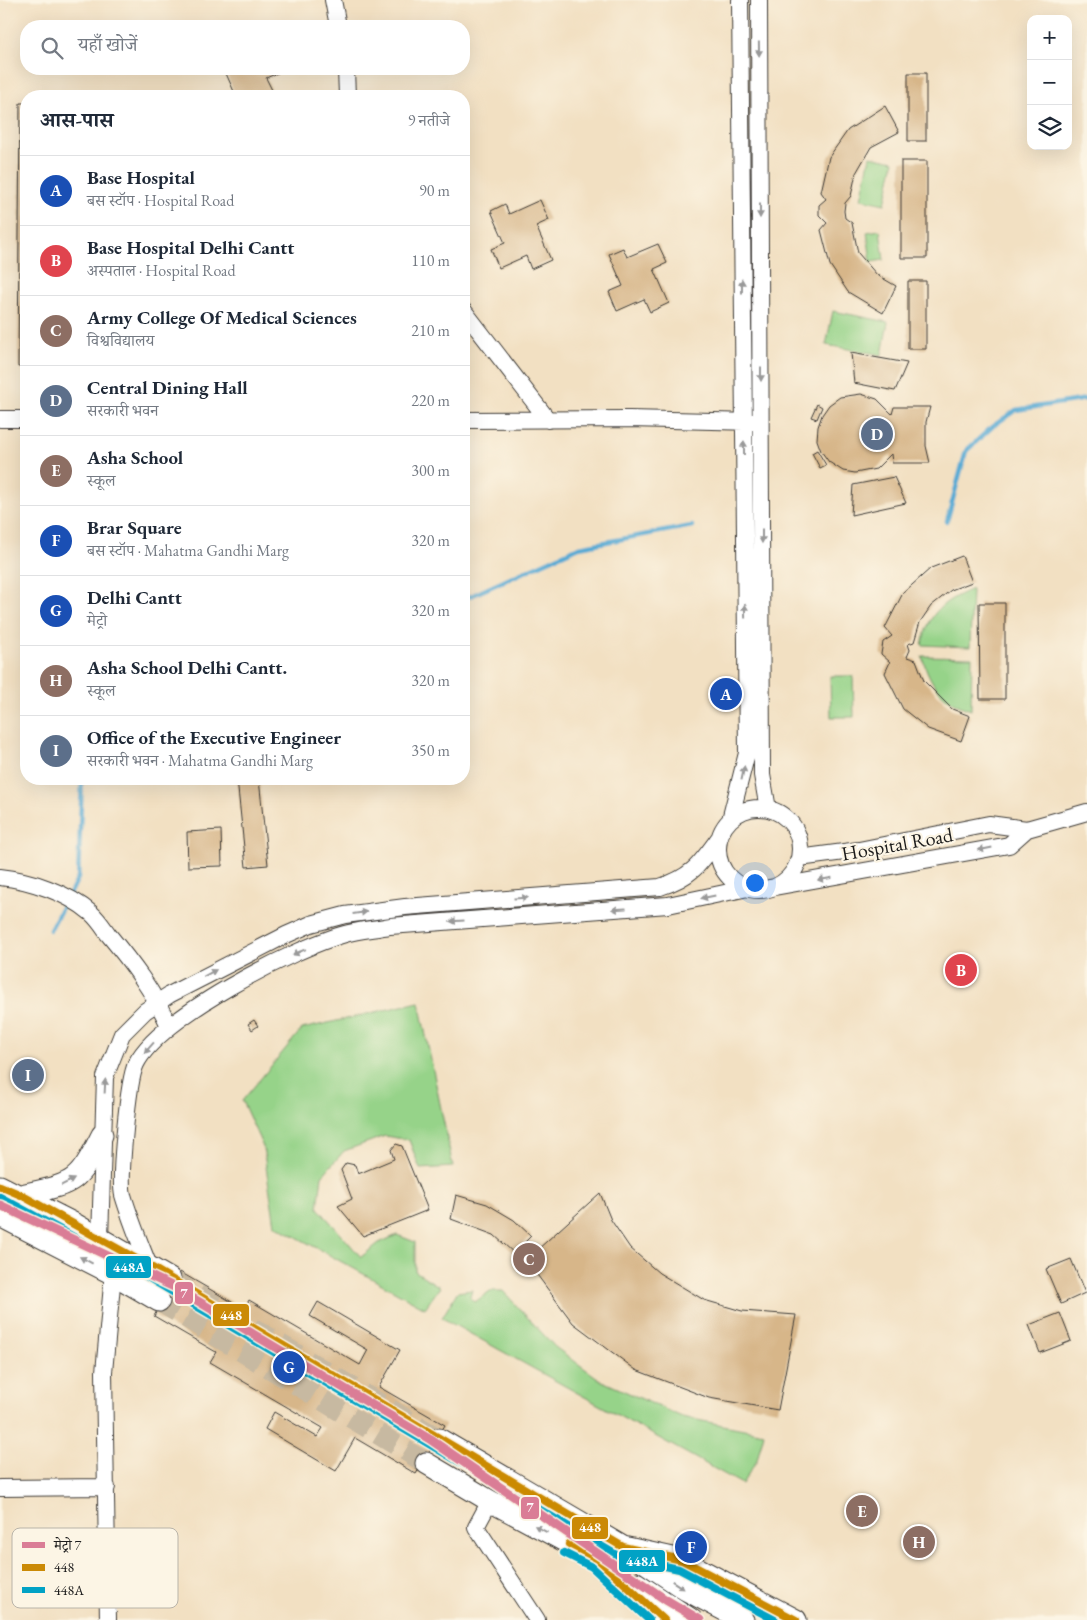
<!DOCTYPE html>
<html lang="hi">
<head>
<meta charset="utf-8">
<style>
  :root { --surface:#fff; --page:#f2f2f3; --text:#1f2937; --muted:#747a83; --line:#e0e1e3; --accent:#d93025 }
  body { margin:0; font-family:"EB Garamond","Noto Serif Devanagari",serif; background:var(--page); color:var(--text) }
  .controls { position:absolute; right:15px; top:15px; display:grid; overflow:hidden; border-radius:10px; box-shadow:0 5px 20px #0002 }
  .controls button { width:45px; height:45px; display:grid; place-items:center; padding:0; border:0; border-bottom:1px solid var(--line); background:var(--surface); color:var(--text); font:25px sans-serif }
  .you { position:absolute; left:754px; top:882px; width:18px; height:18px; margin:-12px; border:4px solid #fff; border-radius:50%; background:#1a73e8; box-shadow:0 0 0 8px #1a73e833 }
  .badge { display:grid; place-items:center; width:32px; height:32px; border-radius:50%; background:var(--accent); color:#fff; font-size:16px; font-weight:700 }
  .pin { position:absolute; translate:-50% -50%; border:2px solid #fff; box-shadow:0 1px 5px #0006 }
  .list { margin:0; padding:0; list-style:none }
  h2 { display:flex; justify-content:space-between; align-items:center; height:65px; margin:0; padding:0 20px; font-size:21px }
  h2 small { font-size:16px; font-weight:400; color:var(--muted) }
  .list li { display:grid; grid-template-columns:32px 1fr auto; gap:15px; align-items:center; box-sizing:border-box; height:70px; padding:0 20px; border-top:1px solid var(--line) }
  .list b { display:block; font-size:19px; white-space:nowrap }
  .list p { margin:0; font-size:16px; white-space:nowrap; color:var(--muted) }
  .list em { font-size:16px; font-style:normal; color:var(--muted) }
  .icon { flex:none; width:28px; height:28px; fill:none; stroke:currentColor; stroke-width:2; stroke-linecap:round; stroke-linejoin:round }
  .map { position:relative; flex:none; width:1087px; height:1620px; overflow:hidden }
  .search { position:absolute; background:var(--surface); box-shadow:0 5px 20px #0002; left:20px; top:20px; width:450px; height:55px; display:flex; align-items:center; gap:12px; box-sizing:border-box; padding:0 18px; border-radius:20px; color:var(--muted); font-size:19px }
  .panel { position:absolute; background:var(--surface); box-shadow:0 5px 20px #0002; left:20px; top:90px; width:450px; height:695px; border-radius:20px }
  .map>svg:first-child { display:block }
  .green { fill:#96d389; stroke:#597852 }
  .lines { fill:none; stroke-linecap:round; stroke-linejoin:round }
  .stream { stroke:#59aad4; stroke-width:4.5 }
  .building { fill:#d7b689 }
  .major-tunnel { stroke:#c7b9a1; stroke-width:21; stroke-dasharray:21 11; stroke-linecap:butt }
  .minor-casing { stroke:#3c3935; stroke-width:18 }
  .major-casing { stroke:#3c3935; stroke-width:23 }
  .minor { stroke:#fff; stroke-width:16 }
  .major { stroke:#fff; stroke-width:21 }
  .bus-1-casing { stroke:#fcf5e5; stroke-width:11 }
  .bus-2-casing { stroke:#fcf5e5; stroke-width:11 }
  .bus-1 { stroke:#cb8a06; stroke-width:8 }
  .bus-2 { stroke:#01a2c5; stroke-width:8 }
  .metro-1-casing { stroke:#fcf5e5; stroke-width:12 }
  .metro-1 { stroke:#da7d96; stroke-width:9 }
  .oneway { fill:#999 }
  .labels { text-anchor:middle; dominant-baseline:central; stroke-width:4.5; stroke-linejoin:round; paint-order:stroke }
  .street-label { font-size:20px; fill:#1c1c1c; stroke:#fcf5e5 }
  .key { fill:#fcf5e5; stroke:#b9b4a9; stroke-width:1 }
  .key-label { font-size:14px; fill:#1c1c1c }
  .line-badge { stroke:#fcf5e5; stroke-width:2 }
  .badge-label { font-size:14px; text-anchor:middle; font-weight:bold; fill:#fff }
</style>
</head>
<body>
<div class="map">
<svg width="1087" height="1620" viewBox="0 0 1087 1620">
  <rect width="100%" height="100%" fill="#fcf5e5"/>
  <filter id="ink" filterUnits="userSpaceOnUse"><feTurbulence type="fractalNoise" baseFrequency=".02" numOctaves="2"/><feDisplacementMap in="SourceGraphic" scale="10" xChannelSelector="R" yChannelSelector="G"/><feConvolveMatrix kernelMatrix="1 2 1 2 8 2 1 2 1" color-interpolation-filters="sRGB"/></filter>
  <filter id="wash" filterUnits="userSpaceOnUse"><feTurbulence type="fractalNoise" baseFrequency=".0096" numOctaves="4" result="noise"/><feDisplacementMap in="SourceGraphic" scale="20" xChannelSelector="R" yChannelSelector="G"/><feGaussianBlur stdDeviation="1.12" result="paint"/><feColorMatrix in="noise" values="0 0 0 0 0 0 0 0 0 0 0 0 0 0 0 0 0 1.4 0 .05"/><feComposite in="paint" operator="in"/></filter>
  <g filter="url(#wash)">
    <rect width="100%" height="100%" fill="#f2e0c2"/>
    <path class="green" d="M870,156L894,161L885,204L861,199Z
      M880,230L884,260L871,262L867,232Z
      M833,311L888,322L882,355L826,345Z
      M972,589L970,647L922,645C929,612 942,602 972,589Z
      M922,656L972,657L971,710C942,701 930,685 922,656Z
      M830,676H853L854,717H831Z
      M419,1002L453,1167L420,1169L409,1140L385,1136L344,1151L322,1176L318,1208L361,1257L379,1243L397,1235L415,1242V1271L440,1287L425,1308L275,1225L263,1147L242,1101L302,1029Z
      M472,1290L470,1297L475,1302L490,1291H503L555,1347L602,1381L682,1417L764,1433L757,1460L742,1484L442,1318L457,1292Z"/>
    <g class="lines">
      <path class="stream" d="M947,521L966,451L993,426L1016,410L1087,399
        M464,599L579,547L692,526
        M70,894L78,878L82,779
        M50,930L66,900"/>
    </g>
    <g id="blocks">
      <path class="building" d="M224,69H278L280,72L266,78L275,96H236Z
        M908,73H926V141H908Z
        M20,103H26V367H18Z
        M885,106L899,132L871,147L856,173L851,196L845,203L844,211L845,218L852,223L858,253L877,275L896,286L883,313L848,292L830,265L821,230L827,223L819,215V205L826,199L821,192L829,157L848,130Z
        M901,161H927V258H901Z
        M540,200L549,220L536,226L551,260L531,269L526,256L499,268L491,249L505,243L491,211L505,204L509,214Z
        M658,244L667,263L654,269L669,303L650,312L644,299L617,311L609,292L623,286L609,254L623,248L627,257Z
        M908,281H926V349H908Z
        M851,353L907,363L895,391L854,383Z
        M861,394L877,399L892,414L894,407H930L926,422V446L930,463H892L891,454L876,469L855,473L843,471L829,462L821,451L817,440L818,427L822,415L829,405L840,397Z
        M817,404L822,407L817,419L811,417Z
        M817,450L826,465L820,468L812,453Z
        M894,477L906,503L851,515L853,485Z
        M962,556L972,582L951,590L931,606L920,622L914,642L908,644L910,650L907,657L916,660L924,681L952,709L970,716L961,741L928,729L903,709L885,673L890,662L881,654L883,642L892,636L885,628L903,593L931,568Z
        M979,603H1005V699H980Z
        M237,779H259L268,865L246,867Z
        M221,830L222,866L188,867L187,832Z
        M254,1020L258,1026L252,1030L248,1024Z
        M396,1144L402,1146L428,1210L363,1236L338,1206L352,1199L341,1170L346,1163L355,1165L358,1174L394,1159L391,1150Z
        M600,1193L611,1220L630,1248L659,1273L704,1300L742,1311L796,1315L778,1410L709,1398L636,1370L573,1323L526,1260Z
        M456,1195L487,1204L514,1220L531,1236L514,1253L494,1235L451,1219Z
        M1071,1259L1085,1293L1061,1304L1046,1269Z
        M180,1272L244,1309L249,1300L360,1365L368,1350L310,1316L318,1302L400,1350L379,1387L445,1425L416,1474L355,1438L336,1471L265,1429L274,1412L317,1437L323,1428L210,1362L216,1352L154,1316Z
        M1060,1313L1071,1341L1040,1353L1029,1325Z"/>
    </g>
  </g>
  <g filter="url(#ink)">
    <use href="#blocks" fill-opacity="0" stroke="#3c3935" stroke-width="1"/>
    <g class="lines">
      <path class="major-tunnel" d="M170,1279L439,1439
        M159,1301L426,1463"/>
      <defs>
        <path id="minor" d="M333,0L338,26
          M759,0L762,775L768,809
          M346,69L347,96
          M464,311L548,420
          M0,419H26
          M464,420L629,419L754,422
          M718 849a41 41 0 1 1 82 0a41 41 0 1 1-82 0Z
          M730,820L747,753L740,0
          M799,858L859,850L989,824L1027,829L1087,812
          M0,877C30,880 68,893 91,913C98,919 103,927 108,934C132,963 154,992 169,1026
          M769,888L1009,845L1027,829
          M100,1239L105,1077L122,1034L145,1011L169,995L286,935L311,924L345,915L405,907L660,887C692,877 700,864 719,838
          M149,1266C140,1243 130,1219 123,1195C119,1179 128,1080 136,1064C159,1017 294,948 345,934C359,930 375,929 390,926L668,905L748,888
          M0,1488L107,1487
          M490,1501L476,1527L537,1620
          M108,1620L104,1372L113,1274"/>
        <path id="major" d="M0,1186L75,1224L170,1279
          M21,1195C75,1183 77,1185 102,1135
          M0,1216L113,1274L159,1301
          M439,1439L623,1547L682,1560L796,1620
          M426,1463L490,1501L598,1559L664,1620
          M631,1553L686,1590L743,1620
          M636,1583L692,1620"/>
      </defs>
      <use href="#minor" class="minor-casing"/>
      <use href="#major" class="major-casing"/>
      <use href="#minor" class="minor"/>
      <use href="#major" class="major"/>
      <defs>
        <path id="bus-1" d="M0,1186L21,1195L149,1266L623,1547L682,1560L796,1620
          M569,1544L598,1559L664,1620"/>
        <path id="bus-2" d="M0,1197L144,1275L618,1556L679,1569L775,1620
          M564,1553L592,1567L649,1620"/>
      </defs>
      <use href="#bus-1" class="bus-1-casing"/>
      <use href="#bus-2" class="bus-2-casing"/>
      <use href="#bus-1" class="bus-1"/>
      <use href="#bus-2" class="bus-2"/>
      <defs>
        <path id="metro-1" d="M0,1205L176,1288L431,1440L666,1600L700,1620"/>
      </defs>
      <use href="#metro-1" class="metro-1-casing"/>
      <use href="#metro-1" class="metro-1"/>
    </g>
    <defs><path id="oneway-solid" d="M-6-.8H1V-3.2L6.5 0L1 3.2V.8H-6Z" transform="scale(1.25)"/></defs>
    <g class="oneway">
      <use href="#oneway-solid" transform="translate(759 49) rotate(89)"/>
      <use href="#oneway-solid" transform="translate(760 211) rotate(90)"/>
      <use href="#oneway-solid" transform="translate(742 286) rotate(-90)"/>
      <use href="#oneway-solid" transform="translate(761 374) rotate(90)"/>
      <use href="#oneway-solid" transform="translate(744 448) rotate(-90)"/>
      <use href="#oneway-solid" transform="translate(762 536) rotate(90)"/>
      <use href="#oneway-solid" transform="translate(745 611) rotate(-91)"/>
      <use href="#oneway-solid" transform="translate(743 773) rotate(-78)"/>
      <use href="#oneway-solid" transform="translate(985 849) rotate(169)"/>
      <use href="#oneway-solid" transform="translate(825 879) rotate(170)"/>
      <use href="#oneway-solid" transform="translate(708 897) rotate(168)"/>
      <use href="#oneway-solid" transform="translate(521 898) rotate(-4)"/>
      <use href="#oneway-solid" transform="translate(619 909) rotate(176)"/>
      <use href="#oneway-solid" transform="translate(360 913) rotate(-8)"/>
      <use href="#oneway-solid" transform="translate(457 921) rotate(176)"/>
      <use href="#oneway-solid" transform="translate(299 952) rotate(157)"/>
      <use href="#oneway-solid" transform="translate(210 973) rotate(-28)"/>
      <use href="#oneway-solid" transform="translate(149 1048) rotate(131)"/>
      <use href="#oneway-solid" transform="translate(105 1086) rotate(-87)"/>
      <use href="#oneway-solid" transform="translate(68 1182) rotate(-26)"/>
      <use href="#oneway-solid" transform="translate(86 1260) rotate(-152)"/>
      <use href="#oneway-solid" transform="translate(541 1529) rotate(-152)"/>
      <use href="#oneway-solid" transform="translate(678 1585) rotate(34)"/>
    </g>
  </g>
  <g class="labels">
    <g class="street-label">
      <text transform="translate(897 844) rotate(-10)">Hospital Road</text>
    </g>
  </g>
  <rect x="12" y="1528" width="166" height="80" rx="8" class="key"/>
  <rect x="22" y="1542" width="23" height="6" fill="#da7d96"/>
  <rect x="22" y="1564" width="23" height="7" fill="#cb8a06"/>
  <rect x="22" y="1587" width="23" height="6" fill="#01a2c5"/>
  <g class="key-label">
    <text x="54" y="1550">मेट्रो 7</text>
    <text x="54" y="1572">448</text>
    <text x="54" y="1595">448A</text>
  </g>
  <g class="line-badge">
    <rect x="105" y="1255" width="47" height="24" rx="5" fill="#01a2c5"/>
    <rect x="174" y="1281" width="20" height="24" rx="5" fill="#da7d96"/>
    <rect x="212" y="1303" width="38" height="24" rx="5" fill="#cb8a06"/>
    <rect x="520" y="1496" width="20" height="24" rx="5" fill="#da7d96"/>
    <rect x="571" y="1516" width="38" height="24" rx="5" fill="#cb8a06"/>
    <rect x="618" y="1549" width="48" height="24" rx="5" fill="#01a2c5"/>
  </g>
  <g class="badge-label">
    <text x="129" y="1272">448A</text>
    <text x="184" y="1298">7</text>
    <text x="231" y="1320">448</text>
    <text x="530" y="1512">7</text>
    <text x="590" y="1532">448</text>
    <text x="642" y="1566">448A</text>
  </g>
</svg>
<div class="controls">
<button>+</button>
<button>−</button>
<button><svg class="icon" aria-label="layers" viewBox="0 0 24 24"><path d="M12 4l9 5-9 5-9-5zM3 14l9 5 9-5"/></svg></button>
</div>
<div class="you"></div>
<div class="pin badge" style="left:726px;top:694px;background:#1a4fb4">A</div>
<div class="pin badge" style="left:961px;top:970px;background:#e0444e">B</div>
<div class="pin badge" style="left:529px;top:1259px;background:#8d6e63">C</div>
<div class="pin badge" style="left:877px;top:434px;background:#5c6f8a">D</div>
<div class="pin badge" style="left:862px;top:1511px;background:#8d6e63">E</div>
<div class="pin badge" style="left:691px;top:1547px;background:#1a4fb4">F</div>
<div class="pin badge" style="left:289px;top:1367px;background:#1a4fb4">G</div>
<div class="pin badge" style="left:919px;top:1542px;background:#8d6e63">H</div>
<div class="pin badge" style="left:28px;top:1075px;background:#5c6f8a">I</div>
<div class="search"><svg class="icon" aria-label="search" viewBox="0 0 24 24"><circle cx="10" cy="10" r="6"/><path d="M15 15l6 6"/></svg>यहाँ खोजें</div>
<section class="panel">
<h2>आस-पास<small>9 नतीजे</small></h2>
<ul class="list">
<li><span class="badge" style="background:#1a4fb4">A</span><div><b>Base Hospital</b><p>बस स्टॉप · Hospital Road</p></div><em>90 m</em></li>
<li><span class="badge" style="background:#e0444e">B</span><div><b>Base Hospital Delhi Cantt</b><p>अस्पताल · Hospital Road</p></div><em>110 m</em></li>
<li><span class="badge" style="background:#8d6e63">C</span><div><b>Army College Of Medical Sciences</b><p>विश्वविद्यालय</p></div><em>210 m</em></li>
<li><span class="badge" style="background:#5c6f8a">D</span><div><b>Central Dining Hall</b><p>सरकारी भवन</p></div><em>220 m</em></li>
<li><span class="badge" style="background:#8d6e63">E</span><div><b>Asha School</b><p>स्कूल</p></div><em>300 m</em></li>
<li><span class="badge" style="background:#1a4fb4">F</span><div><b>Brar Square</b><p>बस स्टॉप · Mahatma Gandhi Marg</p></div><em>320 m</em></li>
<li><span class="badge" style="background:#1a4fb4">G</span><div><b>Delhi Cantt</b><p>मेट्रो</p></div><em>320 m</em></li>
<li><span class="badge" style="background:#8d6e63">H</span><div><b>Asha School Delhi Cantt.</b><p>स्कूल</p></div><em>320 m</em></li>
<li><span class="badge" style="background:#5c6f8a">I</span><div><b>Office of the Executive Engineer</b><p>सरकारी भवन · Mahatma Gandhi Marg</p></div><em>350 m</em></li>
</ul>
</section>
</div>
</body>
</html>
